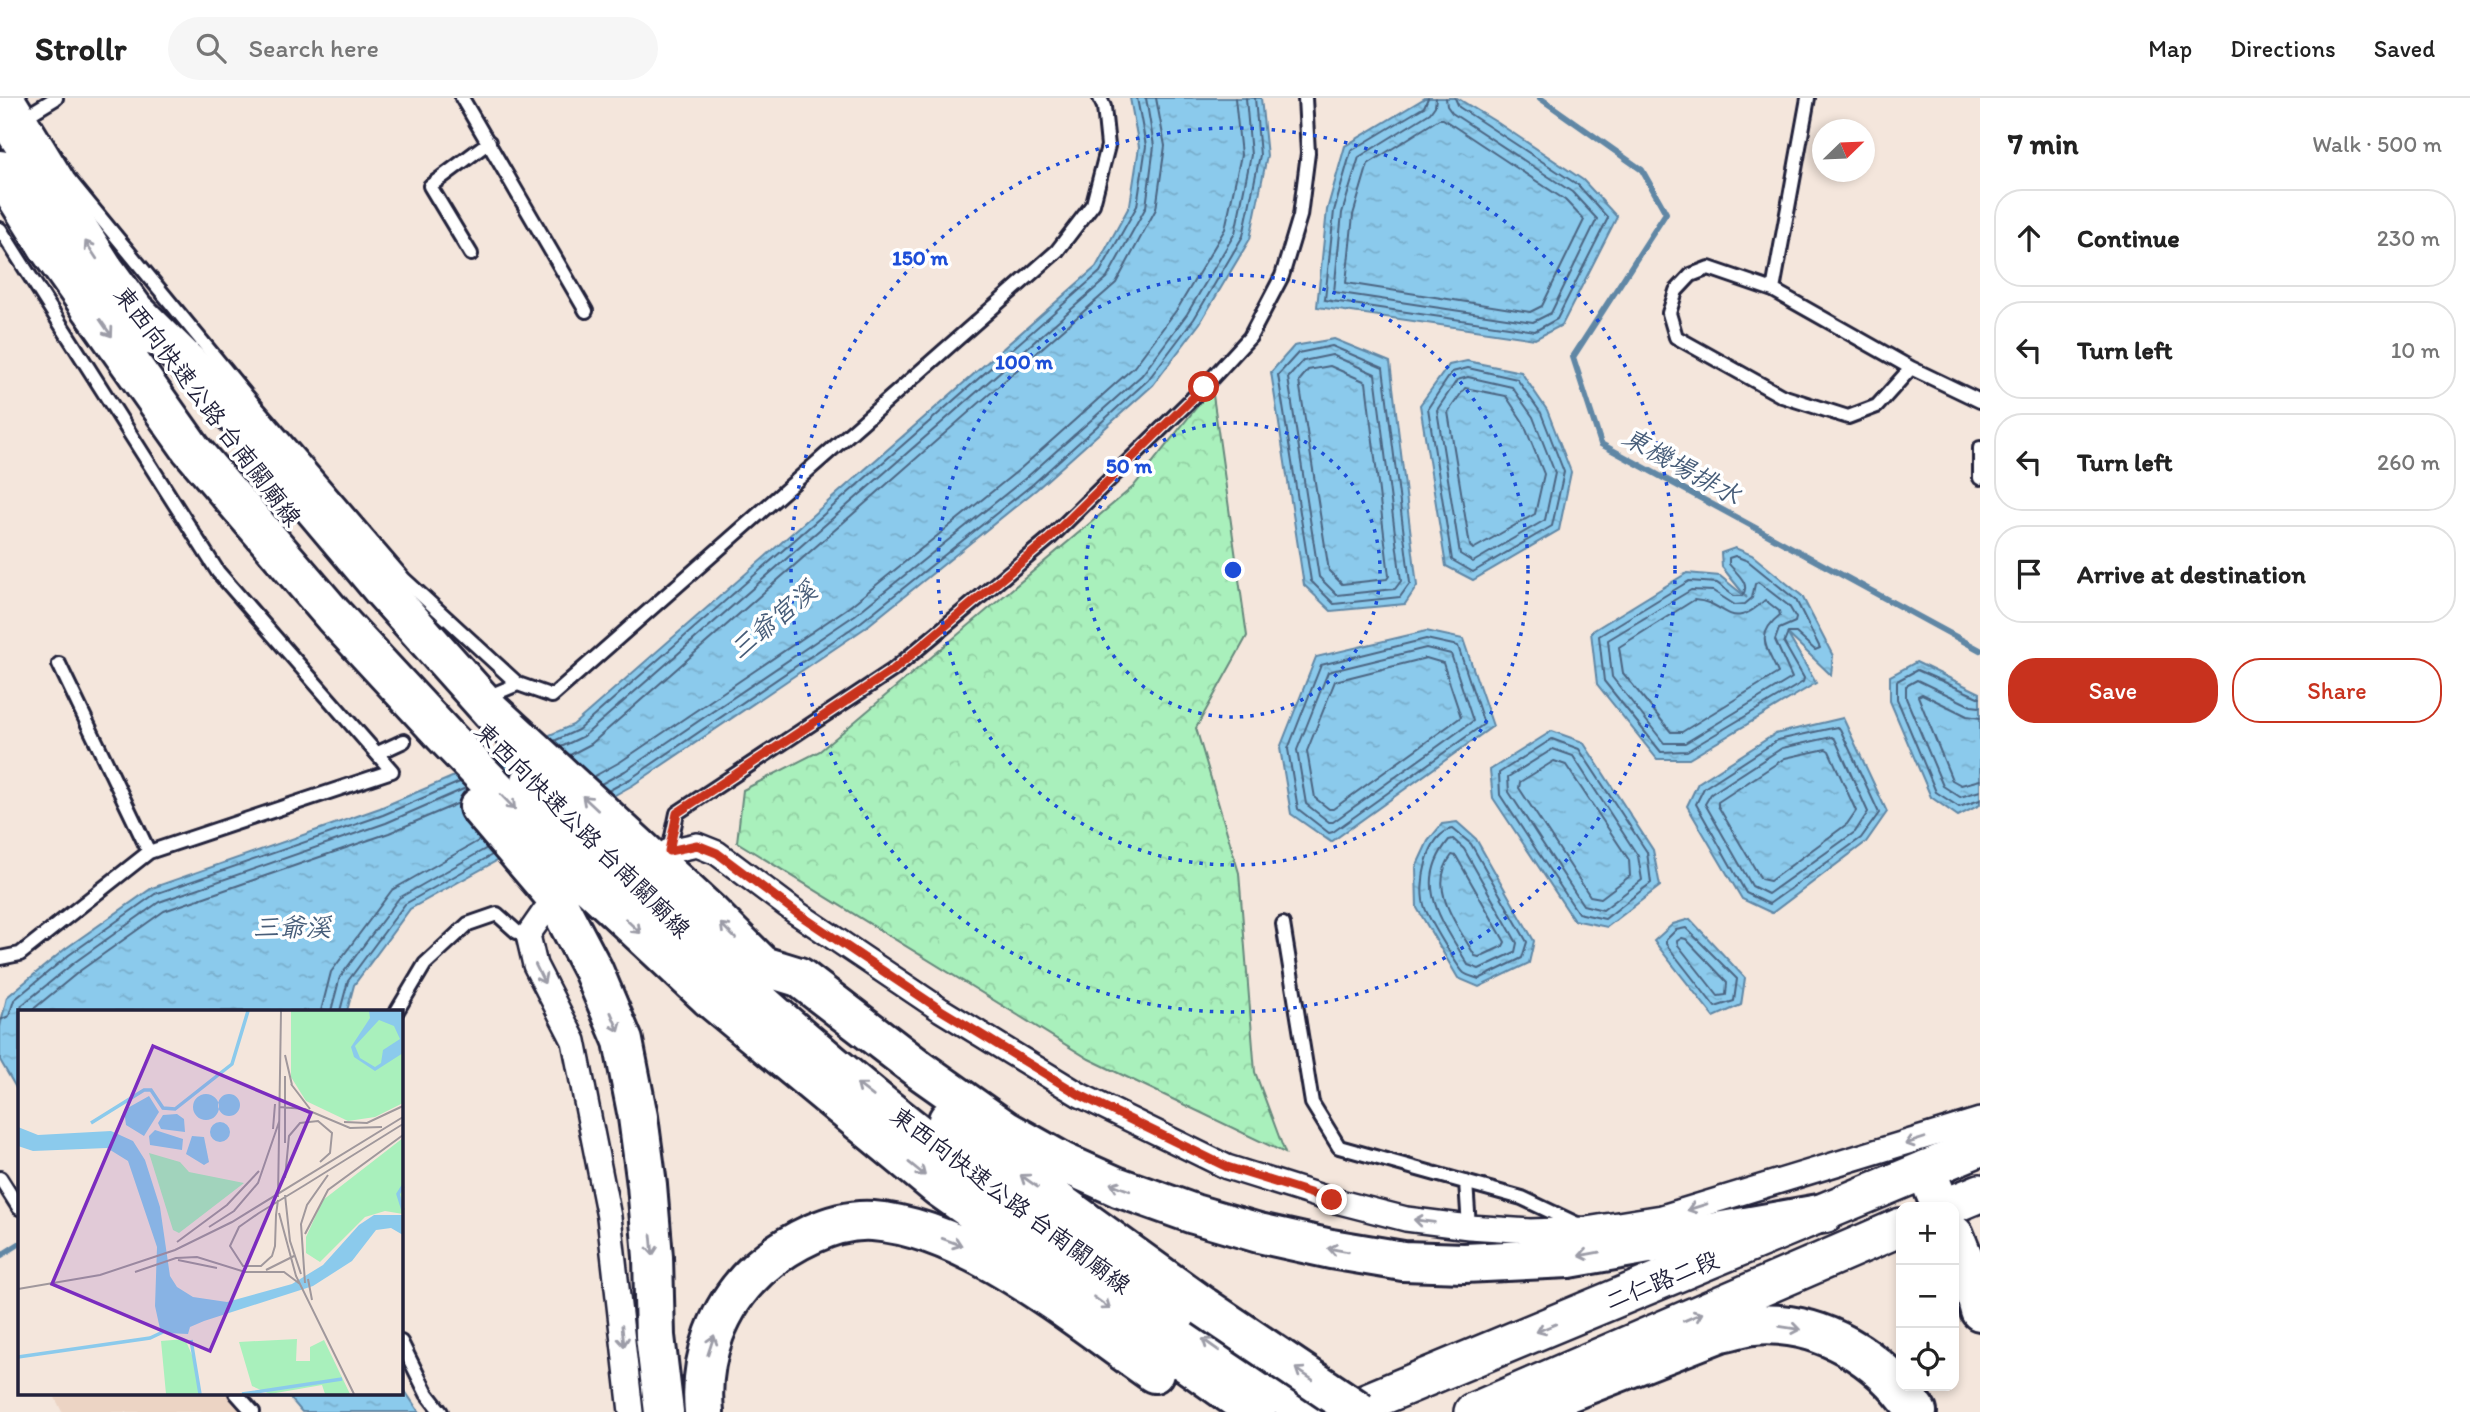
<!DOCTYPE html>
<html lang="en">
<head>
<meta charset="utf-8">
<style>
  :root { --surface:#fff; --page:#f6f6f6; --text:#222; --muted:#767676; --line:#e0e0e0; --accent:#c8321e }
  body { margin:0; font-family:Itim,"LXGW WenKai TC",sans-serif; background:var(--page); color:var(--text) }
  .controls { position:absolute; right:21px; bottom:21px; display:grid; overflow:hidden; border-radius:14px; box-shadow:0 4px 10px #0003 }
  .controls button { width:63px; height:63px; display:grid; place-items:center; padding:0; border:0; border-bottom:2px solid var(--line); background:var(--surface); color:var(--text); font:35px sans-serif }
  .compass { position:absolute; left:1812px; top:21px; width:63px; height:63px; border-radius:50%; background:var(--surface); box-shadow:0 4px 10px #0003; rotate:67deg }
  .stop { position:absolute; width:21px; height:21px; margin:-16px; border:5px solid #c8321e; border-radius:50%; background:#fff }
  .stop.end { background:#c8321e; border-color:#fff; box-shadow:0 2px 7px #0008 }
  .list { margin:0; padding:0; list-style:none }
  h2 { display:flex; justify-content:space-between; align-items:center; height:91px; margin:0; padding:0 28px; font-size:30px }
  h2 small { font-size:23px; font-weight:400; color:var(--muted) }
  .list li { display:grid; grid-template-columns:46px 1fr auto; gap:21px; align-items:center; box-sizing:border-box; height:98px; margin:0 14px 14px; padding:0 14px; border:2px solid var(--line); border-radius:28px }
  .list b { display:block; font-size:26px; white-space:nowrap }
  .list em { font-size:23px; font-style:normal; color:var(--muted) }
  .actions { display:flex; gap:14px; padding:21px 28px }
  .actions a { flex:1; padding:16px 0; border:2px solid var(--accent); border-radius:28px; text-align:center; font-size:24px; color:var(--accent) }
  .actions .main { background:var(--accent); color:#fff }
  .icon { flex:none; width:38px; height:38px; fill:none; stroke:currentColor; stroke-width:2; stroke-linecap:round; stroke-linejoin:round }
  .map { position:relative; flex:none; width:1980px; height:1314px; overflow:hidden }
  header { display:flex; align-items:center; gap:42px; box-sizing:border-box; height:98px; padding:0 35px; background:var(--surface); border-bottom:2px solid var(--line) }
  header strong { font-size:33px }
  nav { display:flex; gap:38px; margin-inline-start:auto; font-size:24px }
  .search { width:490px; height:63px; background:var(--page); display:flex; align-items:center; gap:18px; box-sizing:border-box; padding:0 24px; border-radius:38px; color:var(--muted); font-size:26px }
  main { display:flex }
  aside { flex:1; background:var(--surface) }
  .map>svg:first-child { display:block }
  .built { fill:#ecd4c4 }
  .forest { fill:url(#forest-crowns); stroke:#66897c; stroke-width:2 }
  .water { fill:url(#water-ripples); stroke:#6187a5; stroke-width:2 }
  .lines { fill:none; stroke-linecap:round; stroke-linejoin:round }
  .shore { stroke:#4c6582; stroke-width:2 }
  .stream { stroke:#6187a5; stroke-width:6 }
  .lane-casing { stroke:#22223b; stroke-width:18 }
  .street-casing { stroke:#22223b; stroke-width:28 }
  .primary-casing { stroke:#22223b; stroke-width:42 }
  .highway-casing { stroke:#22223b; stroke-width:44 }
  .lane { stroke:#fff; stroke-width:12 }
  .street { stroke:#fff; stroke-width:23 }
  .primary { stroke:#fff; stroke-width:37 }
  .highway { stroke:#fff; stroke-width:38 }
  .highway-bridge-casing { stroke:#22223b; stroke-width:44; stroke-linecap:butt }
  .highway-bridge { stroke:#fff; stroke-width:38 }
  .oneway { stroke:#9c9ca7 }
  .route { stroke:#c8321e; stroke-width:9 }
  .ring { fill:none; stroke:#1d4ed8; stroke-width:3.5; stroke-dasharray:3.5 7 }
  .labels { text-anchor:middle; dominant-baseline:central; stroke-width:7; stroke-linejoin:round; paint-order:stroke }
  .street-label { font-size:24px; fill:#22223b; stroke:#fff }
  .water-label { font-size:26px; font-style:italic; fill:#475d79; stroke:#fff }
  .inset-river { fill:none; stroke:#8bcaec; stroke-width:3.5 }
  .inset-road { fill:none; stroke:#a0989c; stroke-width:2 }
  .view { fill:#7b2cbf; fill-opacity:0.15; stroke:#7b2cbf; stroke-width:3.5 }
  .inset-edge { fill:none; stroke:#22223b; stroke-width:3.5 }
  .centre { fill:#1d4ed8; stroke:#fff; stroke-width:3.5 }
  .ring-label { font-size:21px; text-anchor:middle; font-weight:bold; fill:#1d4ed8; stroke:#fff; stroke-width:7; stroke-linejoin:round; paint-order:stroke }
</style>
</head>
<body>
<header>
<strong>Strollr</strong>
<div class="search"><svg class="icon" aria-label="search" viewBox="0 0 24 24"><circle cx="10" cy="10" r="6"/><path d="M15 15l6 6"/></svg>Search here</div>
<nav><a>Map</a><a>Directions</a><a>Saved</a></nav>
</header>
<main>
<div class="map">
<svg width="1980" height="1314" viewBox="0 0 1980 1314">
  <defs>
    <pattern id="forest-crowns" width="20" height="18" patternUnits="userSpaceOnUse" patternTransform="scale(1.75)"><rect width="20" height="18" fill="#a9f0bc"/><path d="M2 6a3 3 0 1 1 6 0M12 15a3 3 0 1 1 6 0" fill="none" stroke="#91cea2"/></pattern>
    <pattern id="water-ripples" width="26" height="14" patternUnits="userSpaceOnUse" patternTransform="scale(1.75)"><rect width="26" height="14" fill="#8bcaec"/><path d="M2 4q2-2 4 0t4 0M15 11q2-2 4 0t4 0" fill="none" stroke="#78adcb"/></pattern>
  </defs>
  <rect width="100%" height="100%" fill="#f4e6dc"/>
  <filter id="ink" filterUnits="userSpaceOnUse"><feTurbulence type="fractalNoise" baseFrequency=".0143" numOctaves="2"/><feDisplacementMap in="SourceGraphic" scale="14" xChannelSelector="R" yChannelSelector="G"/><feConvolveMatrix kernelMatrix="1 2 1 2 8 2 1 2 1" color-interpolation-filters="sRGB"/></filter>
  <g filter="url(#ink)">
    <path class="built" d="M53,1295H228L244,1314H62Z"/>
    <path class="forest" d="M1212,290L1247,538L1196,630L1239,775L1255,974L1285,1055L1089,961L737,744L743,692L820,653L1133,389Z"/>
    <path class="water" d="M1130,0H1261L1267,58L1250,141L1200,225L1153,287L1037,391L865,530L633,687L410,811L354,887L347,913H19V995L0,962V929L7,899L65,851L152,790L380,710L573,627L1096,169L1130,107L1139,49Z
      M1425,0H1457L1498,25L1583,82L1617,119L1562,227L1535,241L1317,209L1327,112L1345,48Z
      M1334,241L1390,264L1417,488L1405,506L1331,513L1304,487L1271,274L1294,248Z
      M1467,263L1521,274L1547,312L1571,374L1559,432L1473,482L1446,468L1420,307L1449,267Z
      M1735,450L1752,457L1802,498L1833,558L1831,577L1787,535L1816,585L1689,661H1657L1597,586L1591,534L1687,475L1720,478L1747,500L1722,469L1721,455Z
      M1426,533L1463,541L1493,628L1331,744L1291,716L1280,650L1316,559Z
      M1916,564L1980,595V707L1958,718L1931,699L1890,603V578Z
      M1843,620L1887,714L1866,744L1772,815L1742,801L1687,708L1698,685L1775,636Z
      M1552,633L1583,644L1653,752L1660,788L1607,829L1574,822L1493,700L1490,672Z
      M1457,724L1476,741L1534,843L1529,865L1479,889L1458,880L1417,810L1416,769L1428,743L1442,726Z
      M1690,821L1745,880L1741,907L1714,919L1654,843L1673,826Z
      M401,1287L419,1314H302L286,1295H401Z"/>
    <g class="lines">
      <path class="shore" d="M1428,0L1424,9L1351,53L1334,113L1325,202L1535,233L1557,221L1608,120L1578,87L1459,9L1455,0
        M1436,0L1435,8L1430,15L1359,59L1342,115L1334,194L1533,224L1551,215L1597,121L1572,94L1452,15L1447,8L1446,0
        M1439,21H1443L1565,102L1584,122L1542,208L1530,214L1346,185L1353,117L1368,66Z
        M1332,248L1383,270L1410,485L1400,499L1334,506L1311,483L1278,277L1298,255Z
        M1332,257L1375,276L1401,483L1395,491L1337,497L1319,479L1288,280L1303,263Z
        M1330,268L1366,284L1389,478L1387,481L1342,486L1329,473L1299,283L1308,272Z
        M1468,270L1517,281L1541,315L1564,374L1552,428L1473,474L1452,462L1428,310L1452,274Z
        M1468,279L1512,289L1533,319L1555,375L1545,422L1473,464L1460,456L1437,312L1457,282Z
        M1465,290L1506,298L1523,324L1544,376L1535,416L1473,451L1470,448L1448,314Z
        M1735,458L1748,463L1796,502L1820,550L1815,552L1796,535H1788L1784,545L1804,580L1803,584L1687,653L1661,654L1604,583L1599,538L1689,483L1717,485L1734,498H1742C1752,486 1736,475 1729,466V460Z
        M1758,484L1789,508L1796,520L1795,524L1779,531L1775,542L1792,580L1685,645H1664L1612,579L1608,542L1691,492L1713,493L1735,507L1745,506L1752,500L1755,486Z
        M1694,502C1729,504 1728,536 1765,502L1779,513L1780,517C1753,538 1768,551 1778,575L1682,634H1671L1623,575L1619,549Z
        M1426,541L1458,548L1484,626L1333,734L1329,735L1298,711L1288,651L1321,567Z
        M1426,550L1451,556L1473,623L1333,724H1329L1306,706L1297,652L1328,574Z
        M1426,560L1443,565L1461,619L1333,711H1329L1315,700L1307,653L1335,583Z
        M1980,600L1917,572L1897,583V601L1936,694L1959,709L1980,702
        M1980,609L1971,608L1917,582L1906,588V600L1943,688L1960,699L1980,693
        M1980,620L1967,618L1922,596L1918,598L1952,682L1961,687L1980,682
        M1837,629L1840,631L1879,715L1861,740L1769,806L1746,795L1696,706L1704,690L1778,642Z
        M1832,639L1835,641L1868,714L1855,734L1768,796L1752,788L1705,706L1711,696L1782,650Z
        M1552,641L1579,651L1647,754L1651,785L1605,821L1578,815L1500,697L1499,675Z
        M554,643L578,632L1100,174L1137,108L1146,48L1137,0
        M561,649L584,638L1107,180L1146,109L1154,48L1146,0
        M1553,651L1573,658L1638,758L1642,782L1603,812L1583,807L1509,694L1508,679Z
        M1826,651L1829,653L1856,713L1847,726L1770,783L1761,781L1718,708V704L1785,660Z
        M570,657L591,646L1116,185L1156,111L1165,48L1156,0
        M1554,663L1566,667L1629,762L1630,778L1601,800L1590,798L1519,690L1520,684Z
        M593,679L620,664L849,509L1020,371L1134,269L1178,210L1225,131L1241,57L1235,0
        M601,686L625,673L855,517L1027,379L1142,277L1187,216L1235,135L1251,57L1246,0
        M608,693L630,681L861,524L1033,386L1148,282L1194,221L1243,138L1260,57L1255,0
        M1453,731L1471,746L1527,844L1522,860L1479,881C1474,879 1468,878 1464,875C1458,870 1428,819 1425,810C1417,789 1427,734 1453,731Z
        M1449,742L1453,741L1464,751L1517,845L1515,854L1479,871L1468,867C1444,825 1411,788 1449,742Z
        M1452,757L1456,758L1505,844L1503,848L1479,859L1475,858C1458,828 1426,790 1452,757Z
        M1686,830L1737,881L1734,903L1715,909L1666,846V842L1676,832Z
        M1682,840L1686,841L1727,884L1726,897L1718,898L1678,847L1677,843Z
        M20,913L22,907L75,864L159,804L386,725L466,690
        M31,913L81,872L164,813L389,735L459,705
        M321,913L331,874L392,792L480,742
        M331,913L340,879L399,800L487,750
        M340,913L348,883L405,806L492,757
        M0,922L9,918L14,902L69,857L155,796L383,717L460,684"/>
      <path class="stream" d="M1540,0L1642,72L1666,115L1573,259L1601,346L1980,552
        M0,1158L19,1146"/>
      <defs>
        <path id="lane" d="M19,0L68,80L247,298L404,481L518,586L552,598L1057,153L1093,106L1108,48L1104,9L1100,0
          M462,0L586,213
          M1808,0L1773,192L1911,270
          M23,20L56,0
          M0,131L218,474L392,673L149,754L20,856L0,860
          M471,156L430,88L489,44
          M1773,192L1709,170L1691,177L1676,193L1669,215L1676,239L1782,298L1848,319L1877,308L1911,270L1980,303
          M1980,350V380
          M59,566L149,754
          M494,596L518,586
          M378,655L404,643
          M669,753L677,715L893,572L1050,440L1204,289L1250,239L1282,178L1300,118L1308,55L1305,0
          M1283,826L1312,1005L1339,1049L1522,1100L1579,1127
          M397,913L425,866L468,826L497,816L517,834L528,837
          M0,1080L19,1110
          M1466,1084L1469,1129
          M401,1244L427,1296L441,1314
          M236,1295L253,1314"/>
        <path id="street" d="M669,753L697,747L717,755L797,815L941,912L1080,997L1227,1069L1332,1102L1406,1121L1469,1129L1530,1133L1586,1131L1662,1119L1980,1022
          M544,814L528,837L535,867L574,943L609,1119L631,1314"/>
        <path id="primary" d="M1946,1109L1980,1095
          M1343,1314L1980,1049
          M1473,1314L1901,1129"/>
        <path id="highway" d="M0,9L104,171L153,238
          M0,72L48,149L191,351L333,517L444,637L583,781L709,899L939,1089L1256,1314
          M138,216L211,288L383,492L491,613L711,816L763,868L799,879L920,972L1005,1032L1062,1064L1118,1089L1194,1116L1259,1135L1331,1151L1403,1163L1464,1165L1569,1160L1825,1115
          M531,683C669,827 818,962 978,1082C1085,1162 1197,1237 1307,1314
          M479,709L553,796L593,872L623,943L638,1019L647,1087L653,1159L655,1238L664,1314
          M948,1022L1007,1067L1204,1209
          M1926,1072L1941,1109
          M1954,1137L1971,1179L1980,1213
          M704,1314C699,1260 718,1208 758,1171C787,1145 833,1120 873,1123C970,1130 1076,1221 1154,1275
          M1517,1314L1721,1234C1732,1232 1743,1228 1753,1227C1821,1221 1881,1260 1917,1314"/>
      </defs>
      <use href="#lane" class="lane-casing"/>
      <use href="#street" class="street-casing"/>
      <use href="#primary" class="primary-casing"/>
      <use href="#highway" class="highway-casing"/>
      <use href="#lane" class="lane"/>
      <use href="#street" class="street"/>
      <use href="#primary" class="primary"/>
      <use href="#highway" class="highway"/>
      <defs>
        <path id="highway-bridge" d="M1204,1209L1360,1314"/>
      </defs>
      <use href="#highway-bridge" class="highway-bridge-casing"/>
      <use href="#highway-bridge" class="highway-bridge"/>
    </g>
    <defs><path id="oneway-shaft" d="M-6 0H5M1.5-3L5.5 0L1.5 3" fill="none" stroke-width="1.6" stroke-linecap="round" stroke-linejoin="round" transform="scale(1.75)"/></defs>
    <g class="oneway">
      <use href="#oneway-shaft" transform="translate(91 152) rotate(-123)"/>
      <use href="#oneway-shaft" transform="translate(106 230) rotate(55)"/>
      <use href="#oneway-shaft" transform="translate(508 704) rotate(46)"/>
      <use href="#oneway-shaft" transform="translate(590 705) rotate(-137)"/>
      <use href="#oneway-shaft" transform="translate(633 828) rotate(43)"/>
      <use href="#oneway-shaft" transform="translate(728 833) rotate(-135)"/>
      <use href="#oneway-shaft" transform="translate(540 876) rotate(64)"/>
      <use href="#oneway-shaft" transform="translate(615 924) rotate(67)"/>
      <use href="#oneway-shaft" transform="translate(865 992) rotate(-142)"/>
      <use href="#oneway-shaft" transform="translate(1915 1043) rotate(162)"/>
      <use href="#oneway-shaft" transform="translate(917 1071) rotate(39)"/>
      <use href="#oneway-shaft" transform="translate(1029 1083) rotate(-145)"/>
      <use href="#oneway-shaft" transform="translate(1120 1089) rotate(-159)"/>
      <use href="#oneway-shaft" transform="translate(1697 1109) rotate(163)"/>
      <use href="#oneway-shaft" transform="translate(1424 1123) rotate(-173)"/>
      <use href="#oneway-shaft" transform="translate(952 1144) rotate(20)"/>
      <use href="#oneway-shaft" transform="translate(652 1147) rotate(85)"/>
      <use href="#oneway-shaft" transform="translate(1338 1152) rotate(-170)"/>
      <use href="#oneway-shaft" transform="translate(1589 1156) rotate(170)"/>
      <use href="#oneway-shaft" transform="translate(1102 1205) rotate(36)"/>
      <use href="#oneway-shaft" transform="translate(1693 1219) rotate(-23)"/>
      <use href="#oneway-shaft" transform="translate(1546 1230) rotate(158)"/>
      <use href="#oneway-shaft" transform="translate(1790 1230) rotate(9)"/>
      <use href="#oneway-shaft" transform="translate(623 1238) rotate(84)"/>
      <use href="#oneway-shaft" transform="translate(711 1247) rotate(-72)"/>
      <use href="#oneway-shaft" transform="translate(1211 1247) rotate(-145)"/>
      <use href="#oneway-shaft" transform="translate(1304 1276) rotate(-146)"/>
    </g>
  </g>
  <g class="lines" filter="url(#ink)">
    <path class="route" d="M1204,289L1050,440L893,572L677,715L669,753L697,747L717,755L797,815L941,912L1080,997L1227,1069L1332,1102"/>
  </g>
  <g class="ring">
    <circle cx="1233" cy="472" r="147"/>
    <circle cx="1233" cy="472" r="295"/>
    <circle cx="1233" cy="472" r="442"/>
  </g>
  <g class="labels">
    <g class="street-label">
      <text transform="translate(208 308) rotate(53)">東西向快速公路 台南關廟線</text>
      <text transform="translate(583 732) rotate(45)">東西向快速公路 台南關廟線</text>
      <text transform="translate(1011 1102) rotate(37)">東西向快速公路 台南關廟線</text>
      <text transform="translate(1662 1182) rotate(-22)">二仁路二段</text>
    </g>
    <g class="water-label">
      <text transform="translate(1682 368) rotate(29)">東機場排水</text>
      <text transform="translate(773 522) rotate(-40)">三爺宮溪</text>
      <text x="292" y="829">三爺溪</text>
    </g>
  </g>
  <g transform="translate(18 912)">
    <rect width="385" height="385" fill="#f4e6dc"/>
    <path d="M385,128V204L367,201L347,207L302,252L288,243V227L305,190ZM167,329L177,352L181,384H148L143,331ZM279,329L278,351H292V337L306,330L332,384H307L304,375L252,384L234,376L221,332Z" fill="#a9f0bc"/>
    <path d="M131,143L162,152L171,162L226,173L161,223L155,220Z" fill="#a9f0bc"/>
    <path d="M273,1H385V93L357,107L330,111L288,91L273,67Z" fill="#a9f0bc"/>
    <path d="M351,1H385V43L357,61L336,47L333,37L352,8ZM361,10L376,16L382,29L365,40L363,53L357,57L342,48L337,36ZM200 95a11 11 0 1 1 22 0a11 11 0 1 1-22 0ZM175 97a13 13 0 1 1 26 0a13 13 0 1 1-26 0ZM131,86L141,102L126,126L108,115L106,100ZM159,104L166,109L167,122L143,119L140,113L145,105ZM192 122a10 10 0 1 1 20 0a10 10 0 1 1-20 0ZM0,117L20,125L93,121L115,131L127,150L142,197L152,266L159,277L175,287L209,292L274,274L305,255L341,215L356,205H385V225L373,218L358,220L334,251L295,276L186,311L172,317L170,324L148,323L142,319L137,296L139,237L110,151L89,138L15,141L0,136ZM137,120L165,129L164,140L132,135L131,126ZM174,126L186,127L191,152L186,155L168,144Z" fill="#8bcaec" fill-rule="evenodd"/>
    <path class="inset-river" d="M73,113L126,80H133L145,98L157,99L214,54L230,1M385,176L380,184L385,200M173,330L182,384M0,347L132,328L147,321M224,384L324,369"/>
    <path class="inset-road" d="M267,45L274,75M267,66V133M273,74L292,99M261,97L287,99L332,118L364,117M326,112L349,113L385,96M255,119L257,94M267,168L271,126L282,113L300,111L314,123L312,143L302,152M267,185L272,231L283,264M260,187L263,1M260,190L258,205L257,236L254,246L243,256H225L212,236L221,217L228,212L241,203L287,175L385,114M261,203L278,266L336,384M191,217L216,201L240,173L261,112M287,224L310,180L385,125M159,232L209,195L241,161M160,250L199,258M248,260L276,246M117,262L158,248L179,247L227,262H266L282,274M290,269L294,290M287,273L283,214L289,195L310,165M0,279L82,265L157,240L214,212L385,107"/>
    <path class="view" d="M135,36L293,103L192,341L34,274Z"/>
    <rect width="385" height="385" class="inset-edge"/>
  </g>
  <circle cx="1233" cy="472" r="10" class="centre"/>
  <g class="ring-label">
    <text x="920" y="167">150 m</text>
    <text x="1024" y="271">100 m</text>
    <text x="1129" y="375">50 m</text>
  </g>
</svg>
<div class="controls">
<button>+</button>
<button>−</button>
<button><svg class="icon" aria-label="locate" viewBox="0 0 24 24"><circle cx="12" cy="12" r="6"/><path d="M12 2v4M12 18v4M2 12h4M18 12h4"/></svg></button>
</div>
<svg class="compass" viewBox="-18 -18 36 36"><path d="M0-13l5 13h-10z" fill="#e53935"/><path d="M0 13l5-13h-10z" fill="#767676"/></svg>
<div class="stop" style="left:1204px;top:289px"></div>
<div class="stop end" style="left:1332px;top:1102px"></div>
</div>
<aside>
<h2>7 min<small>Walk · 500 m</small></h2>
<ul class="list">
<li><svg class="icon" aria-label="ahead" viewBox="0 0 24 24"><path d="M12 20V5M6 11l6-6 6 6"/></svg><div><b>Continue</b></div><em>230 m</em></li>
<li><svg class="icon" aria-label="left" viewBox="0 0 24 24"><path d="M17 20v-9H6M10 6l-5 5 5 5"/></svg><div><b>Turn left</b></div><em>10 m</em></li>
<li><svg class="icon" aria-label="left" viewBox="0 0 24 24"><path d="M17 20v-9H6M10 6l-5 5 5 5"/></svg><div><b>Turn left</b></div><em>260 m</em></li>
<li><svg class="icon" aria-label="arrive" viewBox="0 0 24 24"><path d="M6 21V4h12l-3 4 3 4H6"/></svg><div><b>Arrive at destination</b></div></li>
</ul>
<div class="actions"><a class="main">Save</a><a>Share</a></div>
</aside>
</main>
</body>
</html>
